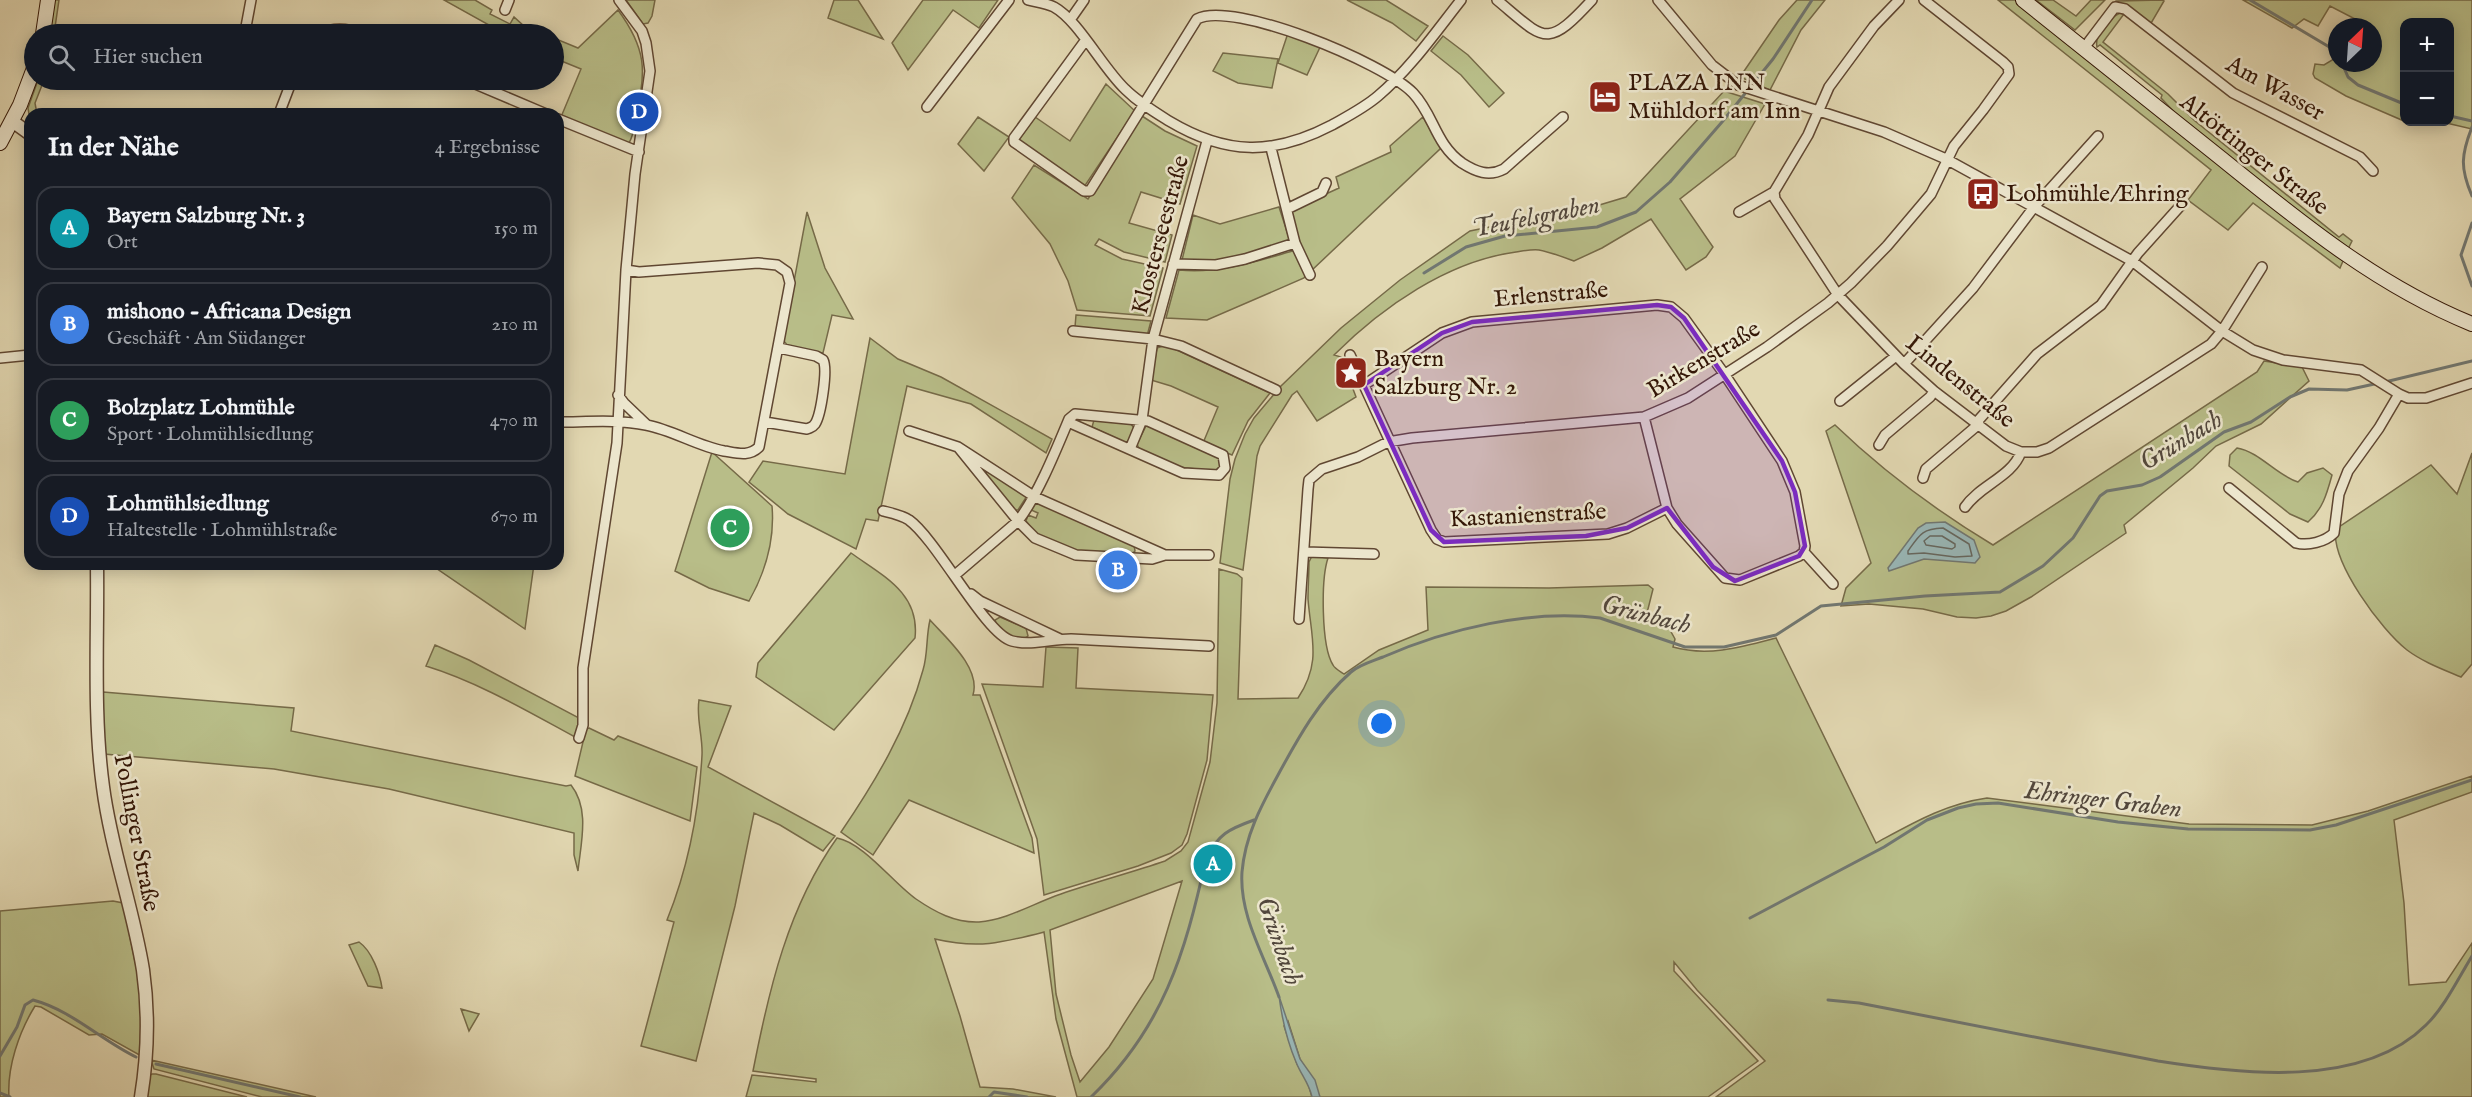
<!DOCTYPE html>
<html lang="de">
<head>
<meta charset="utf-8">
<style>
  :root { --surface:#171b24; --page:#20242c; --text:#f1f3f6; --muted:#9ea1a6; --line:#363941; --accent:#c59692 }
  body { margin:0; font-family:"IM FELL English",serif; background:var(--page); color:var(--text) }
  .controls { position:absolute; right:18px; top:18px; display:grid; overflow:hidden; border-radius:12px; box-shadow:0 3px 15px #0003 }
  .controls button { width:54px; height:54px; display:grid; place-items:center; padding:0; border:0; border-bottom:2px solid var(--line); background:var(--surface); color:var(--text); font:30px sans-serif }
  .compass { position:absolute; left:2328px; top:18px; width:54px; height:54px; border-radius:50%; background:var(--surface); box-shadow:0 3px 15px #0003; rotate:25deg }
  .you { position:absolute; left:1382px; top:724px; width:21px; height:21px; margin:-15px; border:4px solid #fff; border-radius:50%; background:#1a73e8; box-shadow:0 0 0 9px #1a73e833 }
  .badge { display:grid; place-items:center; width:39px; height:39px; border-radius:50%; background:var(--accent); color:#fff; font-size:20px; font-weight:700 }
  .pin { position:absolute; translate:-50% -50%; border:3px solid #fff; box-shadow:0 2px 6px #0006 }
  .list { margin:0; padding:0; list-style:none }
  h2 { display:flex; justify-content:space-between; align-items:center; height:78px; margin:0; padding:0 24px; font-size:26px }
  h2 small { font-size:20px; font-weight:400; color:var(--muted) }
  .list li { display:grid; grid-template-columns:39px 1fr auto; gap:18px; align-items:center; box-sizing:border-box; height:84px; margin:0 12px 12px; padding:0 12px; border:2px solid var(--line); border-radius:18px }
  .list b { display:block; font-size:22px; white-space:nowrap }
  .list p { margin:0; font-size:20px; white-space:nowrap; color:var(--muted) }
  .list em { font-size:20px; font-style:normal; color:var(--muted) }
  .icon { flex:none; width:33px; height:33px; fill:none; stroke:currentColor; stroke-width:2; stroke-linecap:round; stroke-linejoin:round }
  .map { position:relative; flex:none; width:2472px; height:1097px; overflow:hidden }
  .search { position:absolute; background:var(--surface); box-shadow:0 3px 15px #0003; left:24px; top:24px; width:540px; height:66px; display:flex; align-items:center; gap:15px; box-sizing:border-box; padding:0 21px; border-radius:33px; color:var(--muted); font-size:22px }
  .panel { position:absolute; background:var(--surface); box-shadow:0 3px 15px #0003; left:24px; top:108px; width:540px; height:462px; border-radius:18px }
  .map>svg:first-child { display:block }
  .green { fill:#b8bd88; stroke:#766a48; stroke-width:1.5; fill-rule:evenodd }
  .water { fill:#99b7b7; stroke:#717771; stroke-width:1.5 }
  .lines { fill:none; stroke-linecap:round; stroke-linejoin:round }
  .shore { stroke:#66675f; stroke-width:1.5 }
  .stream { stroke:#717771; stroke-width:3 }
  .minor-casing { stroke:#604732; stroke-width:12 }
  .tertiary-casing { stroke:#604732; stroke-width:15 }
  .secondary-casing { stroke:#341707; stroke-width:16 }
  .minor { stroke:#ece6cd; stroke-width:9 }
  .tertiary { stroke:#ece6cd; stroke-width:12 }
  .secondary { stroke:#ece6cd; stroke-width:14 }
  .marked { fill:#7b2cbf; fill-opacity:0.2; stroke:#7b2cbf; stroke-width:4.5; stroke-linejoin:round }
  .labels { text-anchor:middle; dominant-baseline:central; stroke-width:5; stroke-linejoin:round; paint-order:stroke }
  .poi-label { font-size:24px; fill:#341707; stroke:#ece6cd; text-anchor:start }
  .street-label { font-size:24px; fill:#341707; stroke:#ece6cd }
  .water-label { font-size:26px; font-style:italic; fill:#52473c; stroke:#ece6cd }
</style>
</head>
<body>
<div class="map">
<svg width="2472" height="1097" viewBox="0 0 2472 1097">
  <rect width="100%" height="100%" fill="#e2d8b2"/>
  <filter id="stains"><feTurbulence type="fractalNoise" baseFrequency=".00333" numOctaves="4"/><feColorMatrix values="0 0 0 0 .2 0 0 0 0 .09 0 0 0 0 .02 0 0 0 .5 -.17"/></filter>
  <radialGradient id="worn" r=".72"><stop offset=".6" stop-color="#630" stop-opacity="0"/><stop offset="1" stop-color="#630" stop-opacity=".3"/></radialGradient>
  <path class="green" d="M54,0H59L54,34H50Z
    M444,0H475L492,10L490,14L510,24L514,17L524,26L544,34H505Z
    M626,0H655L652,16L648,23L643,24Z
    M834,0H858L883,39L828,18Z
    M923,0H998L979,28L953,10L908,70L892,43Z
    M1347,0H1386L1428,26L1416,41L1392,23Z
    M1797,0H1825L1801,30L1770,90L1740,77L1779,20Z
    M1998,0H2015L2343,261L2340,268L2253,203L2228,230L2188,200L2211,170Z
    M2036,0H2053L2076,16L2091,0H2105L2075,30Z
    M2162,0L2164,1L2150,25L2117,1Z
    M2243,0H2472V129L2442,122H2450V22H2404V121L2346,96L2315,78L2313,74L2315,64L2324,65L2337,57V63H2373V27H2360L2359,21L2330,6L2318,26L2304,19L2292,28Z
    M618,10C646,48 647,71 636,116C634,125 634,135 629,143L561,117L581,69L554,58V38L578,48Z
    M2120,13L2124,14L2103,42L2168,94L2195,121L2339,237L2343,234L2352,241L2348,249L2290,206L2178,116L2161,98L2162,95L2100,45L2097,47C2094,35 2109,18 2120,13Z
    M1289,30L1322,43L1307,75L1278,63Z
    M1443,36L1468,55L1504,93L1489,107L1461,75L1431,51Z
    M1223,53L1278,59L1272,88L1238,83L1213,71Z
    M38,80H44L35,103L37,114H30V120L28,108Z
    M1106,84L1135,111L1084,187L1018,141L1035,117L1070,141Z
    M1724,91L1765,104L1735,156L1680,199L1713,247L1706,257L1686,270L1651,219L1602,248L1574,261C1563,257 1550,252 1539,250C1532,249 1523,251 1516,252C1448,261 1382,307 1334,355L1341,357L1356,397L1317,421L1297,391L1292,395L1260,446L1257,456L1243,570L1220,563L1230,479L1235,459L1245,434L1254,418L1281,386L1341,328L1400,280L1470,231L1533,218L1586,209L1626,197Z
    M1142,116L1165,131L1197,146L1180,204L1141,192L1129,223L1172,235L1165,262L1124,252L1099,239L1095,245L1122,259L1163,268L1150,316L1077,310L1068,281L1050,244L1012,198L1034,165L1088,199Z
    M978,117L1009,137L984,171L958,144Z
    M1423,117L1441,148L1311,271L1305,259L1291,213L1295,208L1339,188L1336,177L1391,152L1390,146Z
    M1279,207L1290,241L1225,260H1182L1193,215L1220,224Z
    M807,212L825,268L853,319L832,315L823,353L789,347L783,340Z
    M1296,250L1306,275L1304,278L1207,320L1166,318L1179,270C1220,274 1257,261 1296,250Z
    M1076,315L1151,321L1147,336L1075,327Z
    M870,338L898,359L941,377L1052,439L1046,453L971,404L907,386L878,521L866,519L856,549L788,514L749,482L763,461L845,474Z
    M1166,345L1270,393L1248,421L1232,455L1203,443L1218,407L1171,386L1151,380L1157,348Z
    M2264,361L2302,367L2309,381L2261,424L2216,446L2193,468L2124,525L2126,533L2031,597L2006,611L1991,616L1976,618L1957,617L1923,609L1869,604L1841,606L1846,588L1871,563L1826,431L1835,425C1884,472 1935,510 1993,545L2257,372Z
    M1094,420L1131,424L1134,428L1128,442H1124L1094,428L1092,427Z
    M1146,426H1150L1221,457L1222,465L1215,471L1178,467L1139,449L1137,444Z
    M2237,448C2260,452 2276,475 2298,482L2307,473L2323,468L2332,475C2327,493 2323,509 2308,522L2290,514L2229,466L2230,455Z
    M712,452L772,506C775,541 766,571 749,601L709,588L675,571Z
    M2472,453V664L2461,677C2442,669 2423,662 2407,650C2382,631 2330,561 2336,529L2431,465L2457,494Z
    M970,458L1027,496L1018,510H1014Z
    M1036,501L1134,545L1135,551L1132,554L1075,552L1037,535L1026,521L1028,515L1036,518L1038,513L1031,510Z
    M851,553C883,576 920,593 915,638L834,730L756,677L758,663Z
    M1312,556L1328,558C1321,579 1321,646 1333,665C1335,669 1340,671 1344,674L1379,650L1428,630L1426,587L1549,588L1648,585L1653,589L1647,613L1670,630L1675,639L1673,647C1708,657 1742,647 1776,638L1876,843C1913,823 1945,804 1987,798L2189,824L2312,825L2368,811L2472,776V792L2394,820L2404,903L2409,985L2446,982L2472,943V1097H1716L1765,1061L1697,990L1674,962V971L1758,1061L1708,1097H1320L1300,1059L1288,1021L1284,1026L1297,1064L1307,1080L1312,1097H1077L1056,1019L1044,932C1001,943 978,949 935,939L960,1016L980,1087L1013,1089L1056,1097H746L752,1075L816,1082V1079L753,1071C769,989 788,907 837,838C864,843 893,883 916,899C935,912 955,923 979,922C1007,920 1034,903 1061,894C1095,882 1130,873 1165,861L1181,851L1188,842L1210,762L1217,703L1219,569L1237,574L1242,578L1238,699L1298,698C1322,662 1311,638 1308,599C1308,587 1309,574 1309,562ZM1182,881L1153,979L1109,1047L1080,1082L1071,1055L1056,994L1050,930Z
    M430,564H534L525,629Z
    M1000,617L1026,628L1028,636L1025,638H1010L996,623L995,620Z
    M930,620C947,639 981,668 973,695H980L1032,838L1034,853L909,800L873,855L841,832C875,782 907,729 923,670C928,654 926,636 930,620Z
    M435,645L469,660L581,719L575,737C527,711 478,682 426,666Z
    M1046,647L1078,648L1076,688L1213,695L1207,760L1187,834L1182,845L1171,853L1138,866L1044,895L1037,839L982,684L1043,687Z
    M103,692L294,708L291,731L566,786L571,785C590,809 581,842 578,871L574,855V833L389,789L274,769L104,754Z
    M699,700L731,706L708,767L835,836L823,851L780,825L754,813L735,906L696,1061L641,1046L674,922L667,920C688,868 699,811 702,755C703,737 696,718 699,700Z
    M589,728L614,740L618,736L697,767L690,821L575,776L586,729Z
    M113,901L123,903L142,995L143,1057L102,1034L89,1035L41,1007L35,1006C19,1032 7,1067 9,1097H0V911Z
    M359,942C372,951 380,974 382,988L368,986L349,945Z
    M461,1009L479,1014L469,1031Z
    M151,1060L316,1097H262L154,1069Z
    M152,1074H156L247,1097H146L149,1076Z"/>
  <path class="water" d="M1945,522L1974,540L1980,557L1975,563L1924,559L1889,571L1888,568L1918,528L1926,523Z
    M1279,996L1300,1059L1315,1080L1320,1097H1312C1309,1083 1301,1075 1296,1062C1287,1041 1282,1019 1279,996Z"/>
  <g class="lines">
    <path class="shore" d="M1943,528L1969,544L1972,556L1955,557L1924,553L1908,554V551C1920,534 1922,529 1943,528Z
      M1930,536H1942L1955,544V547L1952,549L1926,545L1924,541Z"/>
    <path class="stream" d="M2250,0L2331,48L2337,54
      M2342,63L2348,77L2358,85L2404,104
      M2450,116L2472,121
      M2472,127C2461,155 2460,168 2472,196
      M2472,223L2461,255L2472,286
      M1424,273L1466,247L1505,236L1597,227L1636,212L1670,182L1722,122L1773,59L1812,0
      M2385,382L2472,361
      M1750,918L1884,847L1927,820L1958,808L1976,804L1998,803L2118,822L2188,829L2310,830L2336,825L2472,780
      M1279,997C1265,957 1239,916 1242,872C1245,836 1261,806 1278,775C1298,738 1319,700 1351,672C1359,665 1373,661 1383,657C1447,629 1530,609 1600,618L1685,647H1724L1776,635L1821,606L1925,596L2000,592L2043,566L2073,538L2100,496L2107,491L2142,485L2160,477L2224,432L2251,422L2290,397L2309,389L2347,390L2379,383
      M1828,1000L1859,1003L2158,1061C2240,1074 2362,1089 2426,1025C2444,1008 2459,977 2472,956
      M0,1056L17,1027L25,1005L33,1000C71,1010 101,1040 136,1057
      M156,1064L300,1097
      M0,1093L10,1097
      M989,1097L994,1092L1027,1097
      M1091,1097C1163,1028 1185,954 1206,859C1218,834 1229,829 1254,820"/>
    <defs>
      <path id="minor" d="M1028,0C1036,2 1046,3 1054,7C1078,20 1102,67 1125,89C1138,102 1153,111 1169,121C1226,155 1273,156 1332,125C1348,116 1364,108 1378,96C1410,69 1435,33 1461,0
        M1497,0C1545,40 1546,50 1592,0
        M1658,0L1712,65L1738,85L1884,132L1946,159L2132,261L2222,331L2253,350L2283,360L2361,370L2399,394L2408,398H2426L2472,383
        M1899,0L1874,26L1829,87L1808,135L1774,192L1775,199L1838,295L1904,364L1934,391L2006,446L2021,452H2037L2049,448L2211,344L2222,331L2262,267
        M505,10L509,0
        M1070,20L1084,0
        M245,32L251,0
        M319,34C334,27 347,28 362,34
        M1085,41L1014,138V142L1084,191H1090L1197,19C1232,0 1383,62 1413,93C1434,115 1435,144 1462,163C1476,172 1489,177 1504,169L1563,117
        M2084,48L2115,7L2125,9L2233,93L2360,157L2373,171
        M466,80L546,114
        M927,107L1009,0
        M279,114L292,80
        M558,119L639,152
        M1287,209L1322,192L1326,183
        M1739,212L1774,192
        M1295,243L1310,275
        M1173,264L1216,265L1245,259L1295,243L1271,148
        M1073,331L1153,339L1181,346L1276,390
        M1350,355L1431,530L1437,539L1444,542L1608,534L1627,528L1667,508L1644,417
        M0,358L30,355
        M1904,364L1973,288L2034,207L2098,136
        M1364,385L1442,333L1472,322L1657,305L1671,307L1684,318L1725,375L1782,461L1795,492L1805,546L1804,552L1833,584
        M618,395L624,403L647,425
        M1840,401L1896,356
        M558,422C587,422 617,419 646,425C673,430 697,446 724,451C737,453 749,457 759,447L790,283L787,272L777,265L758,263L639,272L626,270
        M765,422L807,429C811,427 812,428 815,424C821,415 828,369 823,360L816,356L779,348
        M1976,423L2037,354L2101,305L2138,253L2182,204
        M909,431L958,447L1035,497L1165,555L1152,559L1076,555L1035,538L1018,521L958,447
        M1879,445L1885,435L1930,397L1934,391
        M1130,449L1142,420L1153,339L1207,141
        M1923,478L1926,469L1979,424
        M2229,488L2296,543C2308,546 2325,542 2334,533L2339,494L2348,471L2379,428L2399,394
        M1965,507C1980,485 2012,477 2021,452
        M1667,508L1677,524L1725,578L1740,580L1799,556L1804,552
        M883,511C891,513 901,515 909,520C937,540 986,635 1012,641C1033,646 1051,639 1071,639L1209,646
        M1305,552L1374,554
        M1165,555H1209
        M955,575L1018,521C1038,495 1056,450 1069,419L1075,414L1148,421L1223,455L1225,468L1219,475L1183,473L1068,422
        M971,594L980,601L1060,639
        M1299,619L1308,489L1309,480L1322,469L1358,457L1388,442L1412,438L1644,417L1688,398L1767,347L1828,303L1851,283L1887,246L1931,194L1954,146L1983,110L2009,74L2008,67L2003,62L1924,0
        M579,738L583,725V668L617,443L626,270L635,174L650,71L646,43L642,31L619,0"/>
      <path id="tertiary" d="M12,121L30,134
        M97,564C98,638 93,714 103,787C111,849 133,908 143,970C149,1013 148,1054 141,1097"/>
      <path id="secondary" d="M2023,0C2090,53 2156,106 2222,159C2300,222 2378,286 2472,324
        M43,34L48,0
        M0,143L20,105L34,68"/>
    </defs>
    <use href="#minor" class="minor-casing"/>
    <use href="#tertiary" class="tertiary-casing"/>
    <use href="#secondary" class="secondary-casing"/>
    <use href="#minor" class="minor"/>
    <use href="#tertiary" class="tertiary"/>
    <use href="#secondary" class="secondary"/>
  </g>
  <path class="marked" d="M1657,305L1671,307L1684,318L1782,461L1795,492L1805,546L1799,556L1735,581L1713,567L1667,508L1627,528L1586,536L1444,542L1431,530L1364,385L1442,333L1472,322Z"/>
  <defs>
    <symbol id="hotel-square" viewBox="-11 -11 22 22"><rect x="-9" y="-9" width="18" height="18" rx="4" fill="#8f2418" stroke="#ece6cd"/><path d="M-6-4.5h1.5V1H6V5H4.5V3h-9V5H-6ZM-4 0a1.8 1.8 0 1 1 3.6 0ZM.5 0V-2.5h3Q6-2.5 6 0Z" fill="#fff"/></symbol>
    <symbol id="bus-square" viewBox="-11 -11 22 22"><rect x="-9" y="-9" width="18" height="18" rx="4" fill="#8f2418" stroke="#ece6cd"/><path d="M-5-6H5V4H4V6H2V4H-2V6H-4V4H-5ZM-3.5-4V0h7V-4ZM-3.5 1.2v1.5H-2V1.2ZM2 1.2v1.5H3.5V1.2Z" fill="#fff"/></symbol>
    <symbol id="sight-square" viewBox="-11 -11 22 22"><rect x="-9" y="-9" width="18" height="18" rx="4" fill="#8f2418" stroke="#ece6cd"/><path d="M0-6L1.8-2.2L6-1.7L2.9 1.2L3.7 5.4L0 3.3L-3.7 5.4L-2.9 1.2L-6-1.7L-1.8-2.2Z" fill="#fff"/></symbol>
  </defs>
  <g fill-rule="evenodd">
    <use href="#hotel-square" x="1586" y="78" width="38" height="38"/>
    <use href="#bus-square" x="1964" y="175" width="38" height="38"/>
    <use href="#sight-square" x="1332" y="354" width="38" height="38"/>
  </g>
  <g class="labels">
    <g class="poi-label">
      <text x="1628" y="83">PLAZA INN<tspan x="1628" dy="28">Mühldorf am Inn</tspan></text>
      <text x="2006" y="194">Lohmühle/Ehring</text>
      <text x="1374" y="359">Bayern<tspan x="1374" dy="28">Salzburg Nr. 2</tspan></text>
    </g>
    <g class="street-label">
      <text transform="translate(2275 89) rotate(29)">Am Wasser</text>
      <text transform="translate(2254 155) rotate(38)">Altöttinger Straße</text>
      <text transform="translate(1161 235) rotate(-75)">Klosterseestraße</text>
      <text transform="translate(1551 295) rotate(-5)">Erlenstraße</text>
      <text transform="translate(1704 360) rotate(-31)">Birkenstraße</text>
      <text transform="translate(1960 382) rotate(39)">Lindenstraße</text>
      <text transform="translate(1528 516) rotate(-3)">Kastanienstraße</text>
      <text transform="translate(136 833) rotate(79)">Pollinger Straße</text>
    </g>
    <g class="water-label">
      <text transform="translate(1536 217) rotate(-11)">Teufelsgraben</text>
      <text transform="translate(2181 441) rotate(-31)">Grünbach</text>
      <text transform="translate(1646 615) rotate(14)">Grünbach</text>
      <text transform="translate(2103 800) rotate(7)">Ehringer Graben</text>
      <text transform="translate(1279 941) rotate(71)">Grünbach</text>
    </g>
  </g>
  <rect width="100%" height="100%" filter="url(#stains)"/>
  <rect width="100%" height="100%" fill="url(#worn)"/>
</svg>
<div class="controls">
<button>+</button>
<button>−</button>
</div>
<svg class="compass" viewBox="-18 -18 36 36"><path d="M0-13l5 13h-10z" fill="#e53935"/><path d="M0 13l5-13h-10z" fill="#9ea1a6"/></svg>
<div class="you"></div>
<div class="pin badge" style="left:1213px;top:864px;background:#0f9aa8">A</div>
<div class="pin badge" style="left:1118px;top:570px;background:#3f7fe0">B</div>
<div class="pin badge" style="left:730px;top:528px;background:#2e9e5b">C</div>
<div class="pin badge" style="left:639px;top:112px;background:#1a4fb4">D</div>
<div class="search"><svg class="icon" aria-label="search" viewBox="0 0 24 24"><circle cx="10" cy="10" r="6"/><path d="M15 15l6 6"/></svg>Hier suchen</div>
<section class="panel">
<h2>In der Nähe<small>4 Ergebnisse</small></h2>
<ul class="list">
<li><span class="badge" style="background:#0f9aa8">A</span><div><b>Bayern Salzburg Nr. 3</b><p>Ort</p></div><em>150 m</em></li>
<li><span class="badge" style="background:#3f7fe0">B</span><div><b>mishono - Africana Design</b><p>Geschäft · Am Südanger</p></div><em>210 m</em></li>
<li><span class="badge" style="background:#2e9e5b">C</span><div><b>Bolzplatz Lohmühle</b><p>Sport · Lohmühlsiedlung</p></div><em>470 m</em></li>
<li><span class="badge" style="background:#1a4fb4">D</span><div><b>Lohmühlsiedlung</b><p>Haltestelle · Lohmühlstraße</p></div><em>670 m</em></li>
</ul>
</section>
</div>
</body>
</html>
